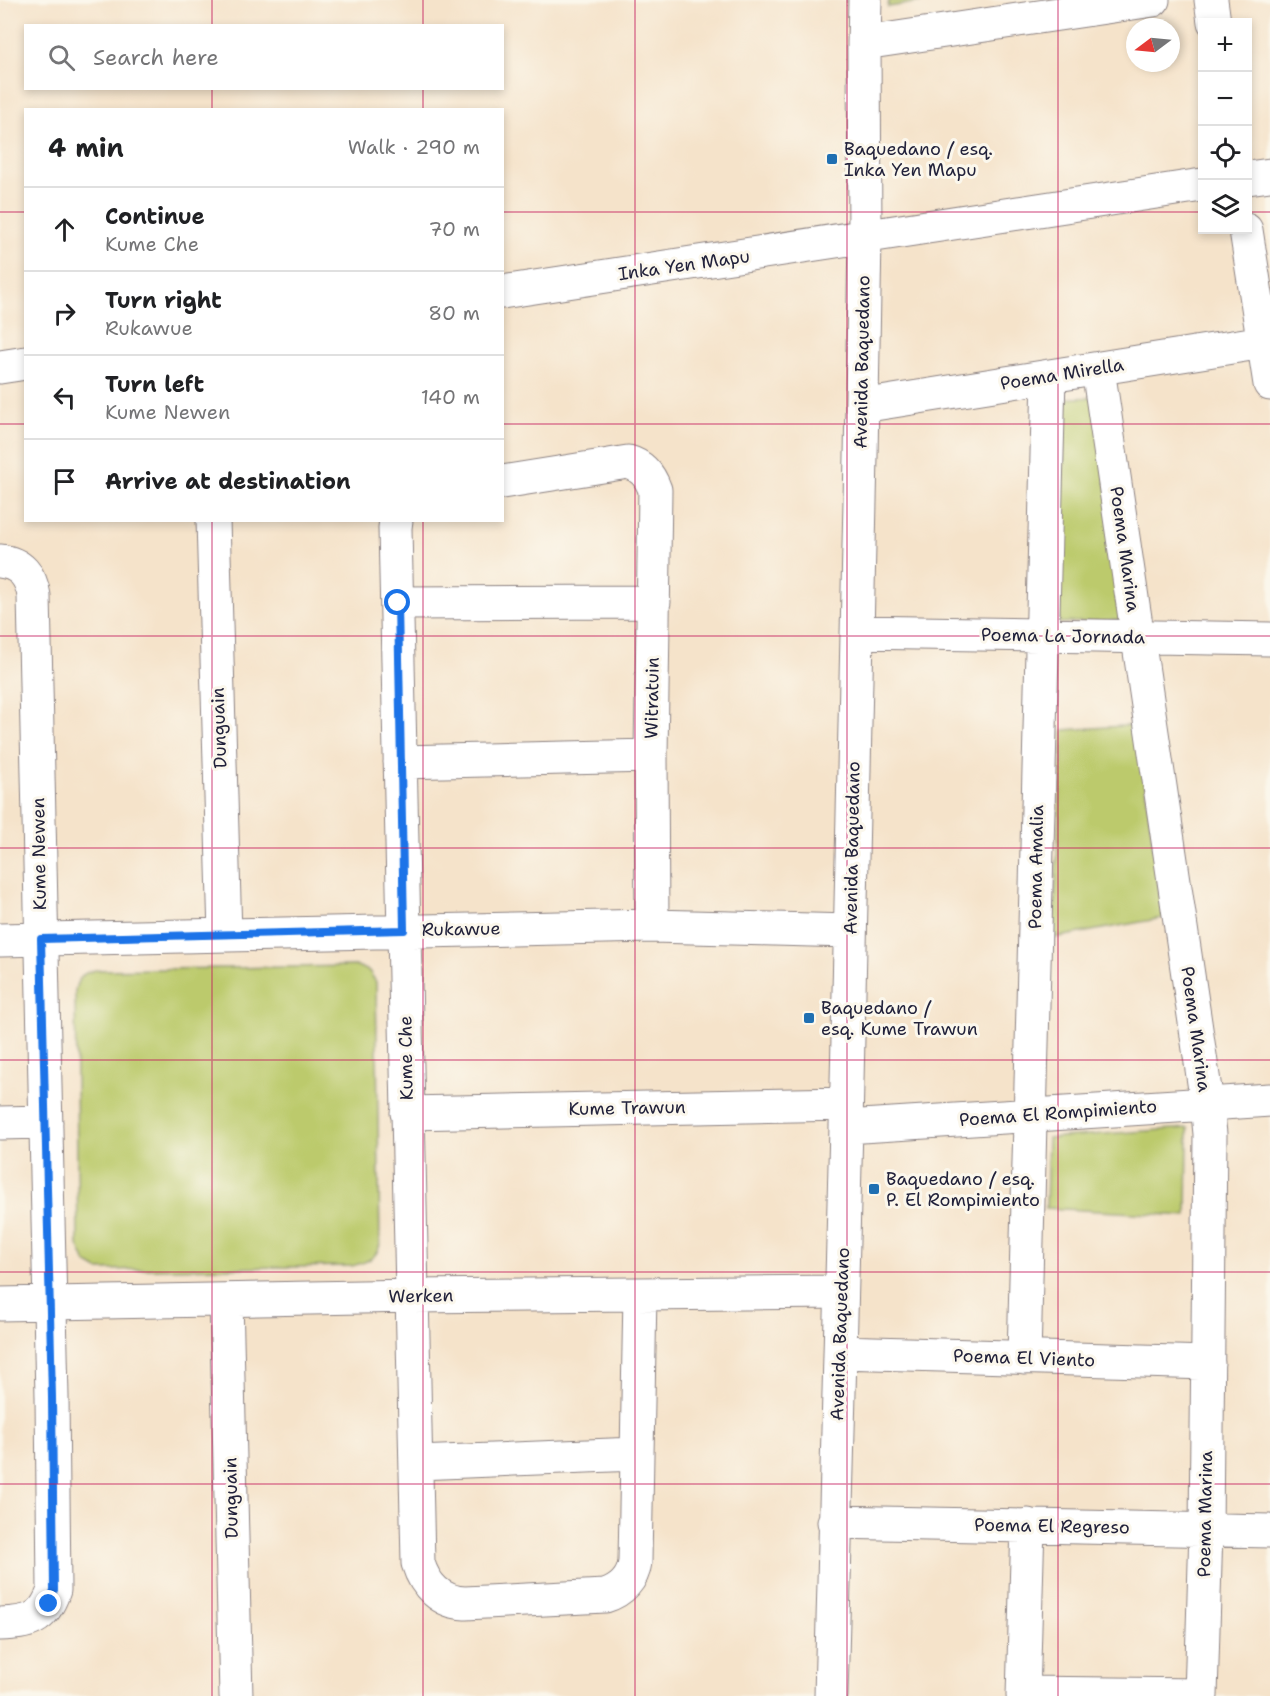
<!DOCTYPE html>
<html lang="en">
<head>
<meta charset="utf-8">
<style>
  :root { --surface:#fff; --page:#f2f2f2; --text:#202124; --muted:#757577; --line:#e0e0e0 }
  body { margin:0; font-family:"Shantell Sans",sans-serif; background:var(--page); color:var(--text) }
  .controls { position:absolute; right:18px; top:18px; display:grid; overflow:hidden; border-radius:0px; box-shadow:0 3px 9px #0003 }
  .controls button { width:54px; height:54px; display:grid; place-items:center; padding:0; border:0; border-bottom:2px solid var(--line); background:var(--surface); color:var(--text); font:30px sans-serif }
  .compass { position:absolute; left:1126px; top:18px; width:54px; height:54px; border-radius:50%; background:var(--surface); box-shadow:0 3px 9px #0003; rotate:254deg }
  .stop { position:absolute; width:18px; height:18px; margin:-14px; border:4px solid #1a73e8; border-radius:50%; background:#fff }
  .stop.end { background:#1a73e8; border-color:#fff; box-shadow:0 2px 6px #0008 }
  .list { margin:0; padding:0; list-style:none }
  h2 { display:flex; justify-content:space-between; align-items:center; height:78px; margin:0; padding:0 24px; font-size:26px }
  h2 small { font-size:20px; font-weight:400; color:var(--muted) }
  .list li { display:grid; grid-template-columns:39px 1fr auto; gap:18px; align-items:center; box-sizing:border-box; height:84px; padding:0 24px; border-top:2px solid var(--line) }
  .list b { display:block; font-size:22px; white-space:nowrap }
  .list p { margin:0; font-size:20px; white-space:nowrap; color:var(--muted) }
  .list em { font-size:20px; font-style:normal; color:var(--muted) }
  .icon { flex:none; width:33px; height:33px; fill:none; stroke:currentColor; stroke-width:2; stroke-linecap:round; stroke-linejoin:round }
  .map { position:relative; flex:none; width:1270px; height:1696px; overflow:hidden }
  .search { position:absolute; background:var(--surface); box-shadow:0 3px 9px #0003; left:24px; top:24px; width:480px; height:66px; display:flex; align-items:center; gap:15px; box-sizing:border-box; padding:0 21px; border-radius:0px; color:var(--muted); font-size:22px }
  .panel { position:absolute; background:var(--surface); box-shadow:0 3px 9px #0003; left:24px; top:108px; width:480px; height:414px; border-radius:0px }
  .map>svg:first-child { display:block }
  .green { fill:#bcca6c; stroke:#6f7654; stroke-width:1.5 }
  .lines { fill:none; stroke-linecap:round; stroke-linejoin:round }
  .minor-casing { stroke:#8c8282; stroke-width:35 }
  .minor { stroke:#fff; stroke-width:33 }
  .route { stroke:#1a73e8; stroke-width:8 }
  .grid { fill:none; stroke:#c2185b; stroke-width:1.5; stroke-opacity:0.55 }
  .poi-dot { fill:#1f6fb2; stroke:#fbf7ec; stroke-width:2 }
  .labels { text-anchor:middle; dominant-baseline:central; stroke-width:6; stroke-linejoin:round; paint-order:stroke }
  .poi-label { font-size:18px; fill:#22223b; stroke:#fbf7ec; text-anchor:start }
  .street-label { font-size:18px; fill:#22223b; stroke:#fbf7ec }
</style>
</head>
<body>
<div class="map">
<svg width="1270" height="1696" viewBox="0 0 1270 1696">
  <rect width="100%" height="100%" fill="#fbf7ec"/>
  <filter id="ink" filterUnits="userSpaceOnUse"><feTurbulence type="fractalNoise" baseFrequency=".0167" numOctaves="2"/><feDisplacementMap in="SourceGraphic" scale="12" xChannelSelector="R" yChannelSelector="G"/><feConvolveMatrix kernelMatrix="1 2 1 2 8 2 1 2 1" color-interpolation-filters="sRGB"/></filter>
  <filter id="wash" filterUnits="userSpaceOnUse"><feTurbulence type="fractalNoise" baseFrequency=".008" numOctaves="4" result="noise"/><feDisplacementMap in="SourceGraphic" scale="24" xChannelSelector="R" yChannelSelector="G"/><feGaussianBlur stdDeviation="1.35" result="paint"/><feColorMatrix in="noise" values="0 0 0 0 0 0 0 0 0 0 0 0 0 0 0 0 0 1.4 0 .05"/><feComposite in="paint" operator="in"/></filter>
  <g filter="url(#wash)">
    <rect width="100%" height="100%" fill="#f5e3ca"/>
    <path class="green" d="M889,0H932L888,7Z
      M1095,397L1124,620L1059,623V399Z
      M1137,725L1163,918L1053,938L1063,730Z
      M357,966L369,971L376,982L380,1244C377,1259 366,1262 352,1266L98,1270L86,1263L78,1245L75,991C77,978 84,971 97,970Z
      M1188,1128L1187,1216L1046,1208L1048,1138Z"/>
  </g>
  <g filter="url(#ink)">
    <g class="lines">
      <defs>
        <path id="minor" d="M1211,0L1214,22
          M864,43L1153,0
          M1248,178L1270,175
          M1246,230L1270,384
          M502,292L1202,185
          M0,367L26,363
          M1098,369L1207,1103L1210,1134L1206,1530L1201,1696
          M862,406L1270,341
          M502,482L628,462C643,466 650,476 655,490L651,756L652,926
          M213,520L225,935
          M396,520L395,528L418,1563C425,1586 441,1602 465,1603L605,1596C621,1591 633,1579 635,1562L640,1294
          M0,561C21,563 31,576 34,596L52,1397L54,1590C44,1620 29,1623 0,1624
          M398,603L654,602
          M857,632L1270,639
          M400,762L651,756
          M0,940L652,926L850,931
          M407,1113L846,1104
          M0,1123L46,1122
          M846,1127L1270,1100
          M226,1300L236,1696
          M0,1304L412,1296L841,1292
          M840,1352L1208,1363
          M1024,1358L1049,376
          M417,1463L636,1454
          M834,1522L1270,1531
          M1023,1693L1201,1695
          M831,1696L846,1127L861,456L865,238L864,43L865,0
          M1023,1696L1028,1525"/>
      </defs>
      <use href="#minor" class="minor-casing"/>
      <use href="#minor" class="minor"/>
    </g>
  </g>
  <g class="lines" filter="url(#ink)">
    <path class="route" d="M49,1604L54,1590L52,1397L41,939L404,930L398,603"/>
  </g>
  <path class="grid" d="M212,0V26M423,0V26M635,0V1696M847,0V1696M1058,0V1696M212,88V110M423,88V110M0,212H26M502,212H1202M1248,212H1270M0,424H26M502,424H1270M212,520V1696M423,520V1696M0,636H1270M0,848H1270M0,1060H1270M0,1272H1270M0,1484H1270"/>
  <g class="poi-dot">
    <rect x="826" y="153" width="12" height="12" rx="3"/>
    <rect x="803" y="1012" width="12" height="12" rx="3"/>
    <rect x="868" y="1183" width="12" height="12" rx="3"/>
  </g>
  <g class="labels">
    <g class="poi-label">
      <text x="844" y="149">Baquedano / esq.<tspan x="844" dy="21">Inka Yen Mapu</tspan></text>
      <text x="821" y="1008">Baquedano /<tspan x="821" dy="21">esq. Kume Trawun</tspan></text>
      <text x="886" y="1179">Baquedano / esq.<tspan x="886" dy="21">P. El Rompimiento</tspan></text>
    </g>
    <g class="street-label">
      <text transform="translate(684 265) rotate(-8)">Inka Yen Mapu</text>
      <text transform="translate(862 362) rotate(-89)">Avenida Baquedano</text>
      <text transform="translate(1062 374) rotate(-9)">Poema Mirella</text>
      <text transform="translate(1125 549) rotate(82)">Poema Marina</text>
      <text transform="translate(1063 636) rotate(1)">Poema La Jornada</text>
      <text transform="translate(652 698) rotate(-89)">Witratuin</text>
      <text transform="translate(219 728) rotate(-92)">Dunguain</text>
      <text transform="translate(852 848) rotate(-89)">Avenida Baquedano</text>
      <text transform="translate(39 854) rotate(-91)">Kume Newen</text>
      <text transform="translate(1036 867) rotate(-89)">Poema Amalia</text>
      <text transform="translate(461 929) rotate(-1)">Rukawue</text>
      <text transform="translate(1196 1029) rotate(82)">Poema Marina</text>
      <text transform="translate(406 1058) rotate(-91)">Kume Che</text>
      <text transform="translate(627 1108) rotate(-1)">Kume Trawun</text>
      <text transform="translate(1058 1113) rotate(-4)">Poema El Rompimiento</text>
      <text transform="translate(421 1296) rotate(-1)">Werken</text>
      <text transform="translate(840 1334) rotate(-88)">Avenida Baquedano</text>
      <text transform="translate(1024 1358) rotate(2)">Poema El Viento</text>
      <text transform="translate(231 1498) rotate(-91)">Dunguain</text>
      <text transform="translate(1205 1514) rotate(-89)">Poema Marina</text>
      <text transform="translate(1052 1526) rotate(1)">Poema El Regreso</text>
    </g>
  </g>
</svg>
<div class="controls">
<button>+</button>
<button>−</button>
<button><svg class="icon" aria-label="locate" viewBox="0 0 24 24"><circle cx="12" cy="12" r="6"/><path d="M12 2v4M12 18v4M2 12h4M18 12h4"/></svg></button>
<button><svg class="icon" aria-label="layers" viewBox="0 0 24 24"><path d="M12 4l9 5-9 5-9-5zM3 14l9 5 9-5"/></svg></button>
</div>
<svg class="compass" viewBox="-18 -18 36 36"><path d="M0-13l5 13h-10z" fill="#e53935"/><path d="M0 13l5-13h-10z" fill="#757577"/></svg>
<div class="stop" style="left:398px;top:603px"></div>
<div class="stop end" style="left:49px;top:1604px"></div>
<div class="search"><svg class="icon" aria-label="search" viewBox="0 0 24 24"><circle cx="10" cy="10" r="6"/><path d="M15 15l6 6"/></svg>Search here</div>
<section class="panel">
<h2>4 min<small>Walk · 290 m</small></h2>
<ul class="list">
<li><svg class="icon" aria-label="ahead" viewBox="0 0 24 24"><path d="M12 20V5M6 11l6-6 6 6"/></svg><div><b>Continue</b><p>Kume Che</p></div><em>70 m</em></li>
<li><svg class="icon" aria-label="right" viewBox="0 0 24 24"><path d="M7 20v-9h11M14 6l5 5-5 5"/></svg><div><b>Turn right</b><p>Rukawue</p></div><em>80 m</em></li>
<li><svg class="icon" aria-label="left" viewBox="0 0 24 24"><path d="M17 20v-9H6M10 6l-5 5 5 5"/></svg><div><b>Turn left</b><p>Kume Newen</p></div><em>140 m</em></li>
<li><svg class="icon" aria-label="arrive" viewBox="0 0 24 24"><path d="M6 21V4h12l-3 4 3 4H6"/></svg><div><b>Arrive at destination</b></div></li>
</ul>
</section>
</div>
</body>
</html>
